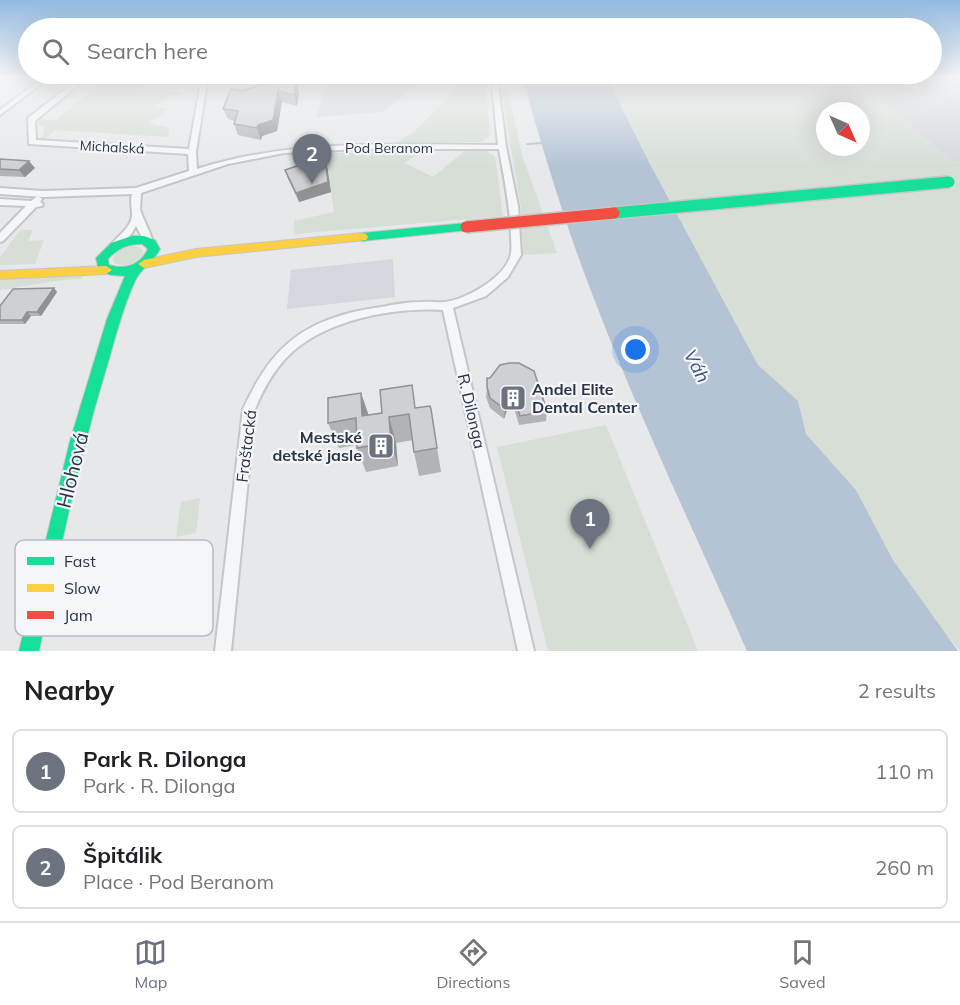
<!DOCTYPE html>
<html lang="en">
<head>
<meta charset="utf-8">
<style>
  :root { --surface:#fff; --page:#f6f6f6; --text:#202124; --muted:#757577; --line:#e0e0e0; --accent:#6c737f }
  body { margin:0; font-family:Mulish,sans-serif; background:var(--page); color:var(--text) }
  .compass { position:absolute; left:816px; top:102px; width:54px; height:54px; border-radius:50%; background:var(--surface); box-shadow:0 6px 24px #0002; rotate:135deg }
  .you { position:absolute; left:636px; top:350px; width:21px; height:21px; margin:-15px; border:4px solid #fff; border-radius:50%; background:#1a73e8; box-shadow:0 0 0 9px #1a73e833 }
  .badge { display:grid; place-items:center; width:39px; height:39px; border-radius:50%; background:var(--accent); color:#fff; font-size:20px; font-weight:700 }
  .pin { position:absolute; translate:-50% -50px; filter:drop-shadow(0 2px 3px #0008) }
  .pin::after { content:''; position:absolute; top:32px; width:21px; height:18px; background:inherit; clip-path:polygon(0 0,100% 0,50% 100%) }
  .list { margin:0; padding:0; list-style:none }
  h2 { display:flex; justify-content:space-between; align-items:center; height:78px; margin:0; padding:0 24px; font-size:26px }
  h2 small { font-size:20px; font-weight:400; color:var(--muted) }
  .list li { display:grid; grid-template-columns:39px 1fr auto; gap:18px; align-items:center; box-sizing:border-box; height:84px; margin:0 12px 12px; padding:0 12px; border:2px solid var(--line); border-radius:9px }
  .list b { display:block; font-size:22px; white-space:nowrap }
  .list p { margin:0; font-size:20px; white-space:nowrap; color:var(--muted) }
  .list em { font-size:20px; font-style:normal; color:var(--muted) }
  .icon { flex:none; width:33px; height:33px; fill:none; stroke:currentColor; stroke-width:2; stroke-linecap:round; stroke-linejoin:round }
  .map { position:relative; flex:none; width:960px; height:651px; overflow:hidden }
  .search { position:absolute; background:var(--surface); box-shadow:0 6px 24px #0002; left:18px; right:18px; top:18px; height:66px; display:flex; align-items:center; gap:15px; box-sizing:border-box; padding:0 21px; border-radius:33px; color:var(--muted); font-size:22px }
  .sheet { height:270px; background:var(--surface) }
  nav { display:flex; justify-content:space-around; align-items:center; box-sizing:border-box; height:84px; border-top:2px solid var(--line); background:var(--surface); font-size:16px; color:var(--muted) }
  nav a { display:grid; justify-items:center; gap:3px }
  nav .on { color:var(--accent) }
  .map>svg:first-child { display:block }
  .built { fill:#d4d7dd }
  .green { fill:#d6ded6; fill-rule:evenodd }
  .water { fill:#b4c4d5 }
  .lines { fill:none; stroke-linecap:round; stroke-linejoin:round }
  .stream { stroke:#b4c4d5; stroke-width:2 }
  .street-casing { stroke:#c4c6c8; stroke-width:4 }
  .fast-casing { stroke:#c4c6c8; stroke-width:2 }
  .slow-casing { stroke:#c4c6c8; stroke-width:2 }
  .street { fill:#f5f6f7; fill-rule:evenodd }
  .fast { fill:#16e098; fill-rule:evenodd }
  .slow { fill:#ffcf43; fill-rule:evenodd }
  .fast-bridge-casing { stroke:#c4c6c8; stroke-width:14; stroke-linecap:butt }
  .jam-bridge-casing { stroke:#c4c6c8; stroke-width:14; stroke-linecap:butt }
  .fast-bridge { stroke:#16e098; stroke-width:11 }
  .jam-bridge { stroke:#f24e42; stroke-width:11 }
  .wall { fill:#b1b3b5 }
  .shaded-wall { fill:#909294 }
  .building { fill:#ced0d3; stroke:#909294; stroke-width:1.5 }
  .labels { text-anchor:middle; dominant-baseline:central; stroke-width:4.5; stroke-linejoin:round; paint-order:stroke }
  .far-street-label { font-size:14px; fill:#2b3445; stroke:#f4f6f9 }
  .poi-label { font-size:16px; font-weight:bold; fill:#2b3445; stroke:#f4f6f9; text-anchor:start }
  .street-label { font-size:16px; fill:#2b3445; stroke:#f4f6f9 }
  .water-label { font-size:18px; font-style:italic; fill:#34527a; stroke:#f4f6f9 }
  .near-street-label { font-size:20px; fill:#2b3445; stroke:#f4f6f9 }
  .key { fill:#f4f6f9; stroke:#b8bcc3; stroke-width:1.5 }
  .key-label { font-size:16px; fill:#2b3445 }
</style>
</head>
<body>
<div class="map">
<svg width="960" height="651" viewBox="0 0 960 651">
  <rect width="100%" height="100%" fill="#e6e8ea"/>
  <path class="built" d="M321,76H402L415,86L383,112L316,117L325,88H329L330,80H321Z
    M853,76H960V161L953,162Z
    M393,259L395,297L287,309L291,270Z"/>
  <path class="green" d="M110,76H151L146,81L153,82L142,90L182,92L180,95L172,94L163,103H159L155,107L169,108L157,119H153L149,123L169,128L168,137L55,130L44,140H36L43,136L44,125L37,126L40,119L56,120Z
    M450,76H485L490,136L482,142L396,143L415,131L457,88L455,80Z
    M499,76H504L523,158L557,253L523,255L521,208Z
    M606,76H853L953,162L960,161V651L942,630L893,560L856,490L806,434L798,401L758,366L651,166ZM825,111H861V147H825Z
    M467,149L485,150L495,157L503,216L295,234L294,221L334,212L327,164L294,171L293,154L421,151L405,163L433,177Z
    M20,230H33L28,241L44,240L35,264L0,265V257Z
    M136,246L142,249L143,253C137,264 125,268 114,263L113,258C118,249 126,246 136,246Z
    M83,275L81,279C54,280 27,286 0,290V280Z
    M606,425L698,651H548L497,447Z
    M200,498L196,533L176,537L181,502Z"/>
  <path class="water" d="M522,76H606L651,166L758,365L798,401L806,434L856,490L893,560L958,651H747C691,524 630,398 582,267C559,204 540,140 522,76Z"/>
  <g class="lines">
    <path class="stream" d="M527,144L542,143"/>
    <defs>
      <path id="street" d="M45,76H52L0,115V110Z
        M82,76H89L35,121L36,140L189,149L202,76H208L196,152L197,169C294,138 397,145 498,145L491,76H497L506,147L518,206L521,255L508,277L486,296L453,308L534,651H518L443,310C393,307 322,320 286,358C272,373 263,390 255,409L231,651H215L243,409C259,375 277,345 312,327C333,316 358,310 382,307C395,304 409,302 422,302C430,301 438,303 445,302C466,300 508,276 511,253C512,247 511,241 511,235C510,206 504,178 499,149H359L284,153L228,164L141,193L140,210L153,241L148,244L145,243L136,226L132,233L118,248L115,249L110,246C117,237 133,226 132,214C132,206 130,201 132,194L43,197L0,194V188L43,191L136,188L189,171L188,154L29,144L28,118Z
        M38,196L42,199L40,202L43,204L42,206L36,207L3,241L0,242V233L26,206L0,205V199L31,201Z"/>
      <path id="fast" d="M466,223L470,224V230L362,241L356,237L362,233Z
        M132,236H144L155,240L160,249C153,263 141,268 135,281C121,311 114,344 104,376C77,466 58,559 39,651H19L70,441L107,319L125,276L111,275L99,271L96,258L111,243ZM142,244L148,249C140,265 126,270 109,265L108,259C118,248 128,244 142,244Z"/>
      <path id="slow" d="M362,233L366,234L368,237L366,240L196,257L144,268L138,264L144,260L196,249Z
        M106,266L112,270L106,274L0,279V271Z"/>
    </defs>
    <use href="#street" class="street-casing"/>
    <use href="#fast" class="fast-casing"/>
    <use href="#slow" class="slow-casing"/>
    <use href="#street" class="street"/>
    <use href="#fast" class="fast"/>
    <use href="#slow" class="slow"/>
    <defs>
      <path id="fast-bridge" d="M614,213L949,182"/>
      <path id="jam-bridge" d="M466,227L614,213"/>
    </defs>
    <use href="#fast-bridge" class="fast-bridge-casing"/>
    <use href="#jam-bridge" class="jam-bridge-casing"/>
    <use href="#fast-bridge" class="fast-bridge"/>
    <use href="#jam-bridge" class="jam-bridge"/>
  </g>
  <path class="wall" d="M282,79L299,93L297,106L282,102L277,131L262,136L261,140L238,135L234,124L235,121L228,119L223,109L242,91Z
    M0,159L35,168L25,177L0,176Z
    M327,166L331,192L299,202L288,179L285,170Z
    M57,292L41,316H31L25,324H0V306Z
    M509,363L547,411L546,421L519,425L511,398L504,419L490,408L486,397L487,387L490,378Z
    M361,393L368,415L416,408L431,409L441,472L419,476L414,452L413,440L396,443L398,466L366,472L357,448V445L339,448L328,423Z"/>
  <path class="shaded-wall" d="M296,82L299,93L297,106L294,95Z
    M278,91L282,102L277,131L262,136L261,140L257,128L258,125Z
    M325,157L327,166L331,192L299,202L296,193Z
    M29,161L35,168L25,177L19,170Z
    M54,288L57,292L41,316L37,312Z
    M27,312L31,316L25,324L22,320Z
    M512,388L511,398L504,419L505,409Z
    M361,393L370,419L362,416Z
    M389,417L396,443L398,466L391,442Z"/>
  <path class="building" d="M282,79L296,82L294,95L278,91L273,120L258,125L257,128L234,124L238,111L223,109L231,89L242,91Z
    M325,157L328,182L296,193L285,170L303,164L302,162Z
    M0,159L29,161L19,170L0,169Z
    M54,288L37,312H27L22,320H0V306L13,289Z
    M509,363H519L534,371L547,411L520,416L512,388L505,409L490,398L487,387V378H490L500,365Z
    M412,385L415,408L430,406L431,409L437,448L414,452L409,414L389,417L391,442L357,448L356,418L328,423V398L361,393L362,416L382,413L380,390Z"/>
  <linearGradient id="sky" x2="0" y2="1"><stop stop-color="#93bae0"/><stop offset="0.46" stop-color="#f4f5f6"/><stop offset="1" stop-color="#f4f5f6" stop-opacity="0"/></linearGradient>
  <rect width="960" height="167" fill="url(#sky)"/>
  <defs>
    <symbol id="building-square" viewBox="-11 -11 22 22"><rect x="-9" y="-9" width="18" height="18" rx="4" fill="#6c737f" stroke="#f4f6f9"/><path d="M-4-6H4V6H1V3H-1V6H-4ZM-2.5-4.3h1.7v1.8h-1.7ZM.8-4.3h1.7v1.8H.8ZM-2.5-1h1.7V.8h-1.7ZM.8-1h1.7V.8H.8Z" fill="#fff"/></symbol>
  </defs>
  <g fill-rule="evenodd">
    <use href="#building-square" x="498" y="383" width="30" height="30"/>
    <use href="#building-square" x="366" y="431" width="30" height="30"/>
  </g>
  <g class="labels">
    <g class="far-street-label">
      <text transform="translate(112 147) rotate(3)">Michalská</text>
      <text x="389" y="148">Pod Beranom</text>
    </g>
    <g class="poi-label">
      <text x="532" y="389">Andel Elite<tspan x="532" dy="18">Dental Center</tspan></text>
      <text x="362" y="437" text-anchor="end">Mestské<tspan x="362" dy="18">detské jasle</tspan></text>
    </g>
    <g class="street-label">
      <text transform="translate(472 411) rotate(77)">R. Dilonga</text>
      <text transform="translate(246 446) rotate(-83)">Fraštacká</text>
    </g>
    <g class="water-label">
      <text transform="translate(697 366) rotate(62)">Váh</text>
    </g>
    <g class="near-street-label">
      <text transform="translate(72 470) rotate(-76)">Hlohová</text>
    </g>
  </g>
  <rect x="15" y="540" width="198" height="96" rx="9" class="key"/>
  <rect x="27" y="557" width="27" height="8" fill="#16e098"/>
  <rect x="27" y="584" width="27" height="8" fill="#ffcf43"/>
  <rect x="27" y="611" width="27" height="8" fill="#f24e42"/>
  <g class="key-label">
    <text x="64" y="567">Fast</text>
    <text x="64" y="594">Slow</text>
    <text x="64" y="621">Jam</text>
  </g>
</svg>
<svg class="compass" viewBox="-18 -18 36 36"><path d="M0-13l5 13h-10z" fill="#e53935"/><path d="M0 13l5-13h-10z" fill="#757577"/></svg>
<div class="you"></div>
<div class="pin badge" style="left:590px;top:549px">1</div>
<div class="pin badge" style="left:312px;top:184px">2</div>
<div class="search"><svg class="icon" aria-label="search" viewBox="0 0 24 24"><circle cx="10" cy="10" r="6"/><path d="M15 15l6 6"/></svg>Search here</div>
</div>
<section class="sheet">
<h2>Nearby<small>2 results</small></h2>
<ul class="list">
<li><span class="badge">1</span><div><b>Park R. Dilonga</b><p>Park · R. Dilonga</p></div><em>110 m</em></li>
<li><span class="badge">2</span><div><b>Špitálik</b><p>Place · Pod Beranom</p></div><em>260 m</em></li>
</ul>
</section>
<nav>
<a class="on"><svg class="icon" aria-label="map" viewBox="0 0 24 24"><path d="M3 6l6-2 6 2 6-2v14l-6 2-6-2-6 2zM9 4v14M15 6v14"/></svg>Map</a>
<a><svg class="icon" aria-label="directions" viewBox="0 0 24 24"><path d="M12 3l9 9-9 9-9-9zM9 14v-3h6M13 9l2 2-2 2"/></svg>Directions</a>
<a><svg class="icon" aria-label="saved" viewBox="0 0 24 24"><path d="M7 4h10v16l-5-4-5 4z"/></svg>Saved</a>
</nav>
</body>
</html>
